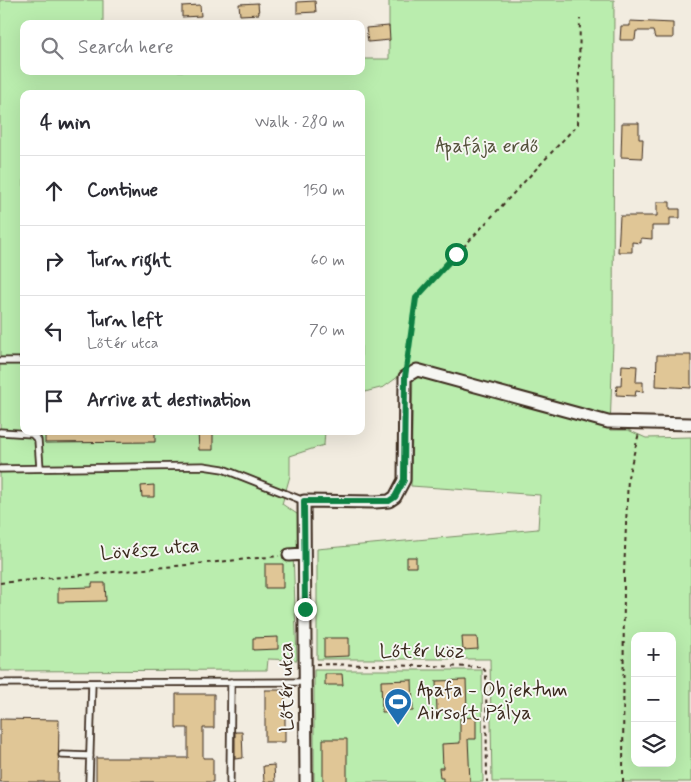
<!DOCTYPE html>
<html lang="en">
<head>
<meta charset="utf-8">
<style>
  :root { --surface:#fff; --page:#f7f7f7; --text:#2b2b33; --muted:#7c7c81; --line:#e1e1e2 }
  body { margin:0; font-family:Mynerve,sans-serif; background:var(--page); color:var(--text) }
  .controls { position:absolute; right:15px; bottom:15px; display:grid; overflow:hidden; border-radius:10px; box-shadow:0 5px 20px #0002 }
  .controls button { width:45px; height:45px; display:grid; place-items:center; padding:0; border:0; border-bottom:1px solid var(--line); background:var(--surface); color:var(--text); font:25px sans-serif }
  .stop { position:absolute; width:15px; height:15px; margin:-11px; border:4px solid #0b8043; border-radius:50%; background:#fff }
  .stop.end { background:#0b8043; border-color:#fff; box-shadow:0 1px 5px #0008 }
  .list { margin:0; padding:0; list-style:none }
  h2 { display:flex; justify-content:space-between; align-items:center; height:65px; margin:0; padding:0 20px; font-size:21px }
  h2 small { font-size:16px; font-weight:400; color:var(--muted) }
  .list li { display:grid; grid-template-columns:32px 1fr auto; gap:15px; align-items:center; box-sizing:border-box; height:70px; padding:0 20px; border-top:1px solid var(--line) }
  .list b { display:block; font-size:19px; white-space:nowrap }
  .list p { margin:0; font-size:16px; white-space:nowrap; color:var(--muted) }
  .list em { font-size:16px; font-style:normal; color:var(--muted) }
  .icon { flex:none; width:28px; height:28px; fill:none; stroke:currentColor; stroke-width:2; stroke-linecap:round; stroke-linejoin:round }
  .map { position:relative; flex:none; width:691px; height:782px; overflow:hidden }
  .search { position:absolute; background:var(--surface); box-shadow:0 5px 20px #0002; left:20px; top:20px; width:345px; height:55px; display:flex; align-items:center; gap:12px; box-sizing:border-box; padding:0 18px; border-radius:10px; color:var(--muted); font-size:19px }
  .panel { position:absolute; background:var(--surface); box-shadow:0 5px 20px #0002; left:20px; top:90px; width:345px; height:345px; border-radius:10px }
  .map>svg:first-child { display:block }
  .green { fill:#baedae; stroke:#7a8c66; fill-rule:evenodd }
  .building { fill:#e0c696; stroke:#3b2a1e }
  .lines { fill:none; stroke-linecap:round; stroke-linejoin:round }
  .lane-casing { stroke:#3b2a1e; stroke-width:9 }
  .street-casing { stroke:#3b2a1e; stroke-width:15 }
  .path { stroke:#3b2a1e; stroke-width:2; stroke-dasharray:4 4; stroke-linecap:butt }
  .lane { stroke:#f6f6f2; stroke-width:5.5 }
  .street { stroke:#f6f6f2; stroke-width:11 }
  .route { stroke:#0b8043; stroke-width:6 }
  .labels { text-anchor:middle; dominant-baseline:central; stroke-width:4; stroke-linejoin:round; paint-order:stroke }
  .park-label { font-size:20px; fill:#54513b; stroke:#f6f6f2 }
  .street-label { font-size:20px; fill:#3b2a1e; stroke:#f6f6f2 }
  .poi-label { font-size:20px; fill:#3b2a1e; stroke:#f6f6f2; text-anchor:start }
</style>
</head>
<body>
<div class="map">
<svg width="691" height="782" viewBox="0 0 691 782">
  <rect width="100%" height="100%" fill="#f2ece0"/>
  <filter id="ink" filterUnits="userSpaceOnUse"><feTurbulence type="fractalNoise" baseFrequency=".02" numOctaves="2"/><feDisplacementMap in="SourceGraphic" scale="10" xChannelSelector="R" yChannelSelector="G"/><feConvolveMatrix kernelMatrix="1 2 1 2 8 2 1 2 1" color-interpolation-filters="sRGB"/></filter>
  <g filter="url(#ink)">
    <path class="green" d="M0,0H103V24H24V71H361V59H389V0H614L613,341L610,430H628L646,438L691,437V782H492L490,659H317V549L538,529L540,495L411,486L413,366L384,387L361,393V94H24V431H325L324,445L290,456V476L282,504L300,516V551L293,552L297,660L268,659L267,670L0,671ZM635,636H672V763H635Z
      M314,670H482L483,782H314Z"/>
    <path class="building" d="M315,1L316,12L297,13V2Z
      M258,3L259,14L240,15L239,4Z
      M200,5L201,16L182,17V6Z
      M630,21L673,23V38H655L653,31H636L635,40H620L621,26H630Z
      M389,26L390,40L368,42L366,28Z
      M622,123H639V139H643L642,158L621,157Z
      M657,202H670V209H680V218H670V226H652V239L641,238V243L632,242V252H618L620,216H657Z
      M657,355H691V388L656,386Z
      M622,365L637,366L636,382H643V392L636,391L635,396L616,395L617,386H621Z
      M45,431H155V442L45,443Z
      M198,431H213V450H199Z
      M154,485V497H142L141,486Z
      M407,557H416V567H407Z
      M265,564H283V588H265Z
      M92,583H105L106,601L58,602V588L92,587Z
      M278,637V649L253,650V638Z
      M462,637H477L478,649L463,650Z
      M324,638H349V656L324,657Z
      M325,674H342L343,685H325Z
      M412,680L413,711L382,712L381,681Z
      M466,680L467,711L437,712L436,681Z
      M265,690H285V742H265Z
      M176,694H214V728H203V758H213V782H96V758H188V728H176Z
      M476,717V739H468L470,782H443V778H440L439,768H443L442,744L460,743V718Z
      M0,719L59,720L58,782H0Z
      M235,732H242L243,758L235,759Z
      M323,739H347V782H323Z
      M274,765L275,782H264L263,766Z"/>
    <g class="lines">
      <defs>
        <path id="lane" d="M0,361H24
          M0,432L32,434L38,440L40,468
          M0,469L203,466L223,469L304,501
          M0,683L305,682
          M62,755L90,756
          M89,782L92,683
          M230,782L231,682"/>
        <path id="street" d="M289,555L304,554
          M306,782L304,501L375,502L389,501L395,497L404,480L405,377L417,370L608,422L691,424"/>
      </defs>
      <use href="#lane" class="lane-casing"/>
      <use href="#street" class="street-casing"/>
      <path class="path" d="M407,364L416,298L578,124L580,19
        M0,583L279,556
        M316,664L482,667L486,672L487,782
        M623,782L624,574L628,477L639,433"/>
      <use href="#lane" class="lane"/>
      <use href="#street" class="street"/>
    </g>
  </g>
  <g class="lines" filter="url(#ink)">
    <path class="route" d="M305,609L304,501H389L395,497L404,480L405,377L416,298L456,254"/>
  </g>
  <defs>
    <symbol id="stadium-pin" viewBox="-11 -11 22 30"><path d="M0 17L-7.5 6A9.5 9.5 0 1 1 7.5 6Z" fill="#1f6fb2" stroke="#f6f6f2"/><path d="M0-5a6.5 5 0 1 0 0 10a6.5 5 0 1 0 0-10ZM-3.5-1.8h7v3.6h-7Z" fill="#fff"/></symbol>
  </defs>
  <g fill-rule="evenodd">
    <use href="#stadium-pin" x="382" y="686" width="32" height="43"/>
  </g>
  <g class="labels">
    <g class="park-label">
      <text x="487" y="146">Apafája erdő</text>
    </g>
    <g class="street-label">
      <text transform="translate(150 550) rotate(-5)">Lövész utca</text>
      <text x="422" y="651">Lőtér köz</text>
      <text transform="translate(287 687) rotate(-91)">Lőtér utca</text>
    </g>
    <g class="poi-label">
      <text x="417" y="690">Apafa - Objektum<tspan x="417" dy="23">Airsoft Pálya</tspan></text>
    </g>
  </g>
</svg>
<div class="controls">
<button>+</button>
<button>−</button>
<button><svg class="icon" aria-label="layers" viewBox="0 0 24 24"><path d="M12 4l9 5-9 5-9-5zM3 14l9 5 9-5"/></svg></button>
</div>
<div class="stop" style="left:456px;top:254px"></div>
<div class="stop end" style="left:305px;top:609px"></div>
<div class="search"><svg class="icon" aria-label="search" viewBox="0 0 24 24"><circle cx="10" cy="10" r="6"/><path d="M15 15l6 6"/></svg>Search here</div>
<section class="panel">
<h2>4 min<small>Walk · 280 m</small></h2>
<ul class="list">
<li><svg class="icon" aria-label="ahead" viewBox="0 0 24 24"><path d="M12 20V5M6 11l6-6 6 6"/></svg><div><b>Continue</b></div><em>150 m</em></li>
<li><svg class="icon" aria-label="right" viewBox="0 0 24 24"><path d="M7 20v-9h11M14 6l5 5-5 5"/></svg><div><b>Turn right</b></div><em>60 m</em></li>
<li><svg class="icon" aria-label="left" viewBox="0 0 24 24"><path d="M17 20v-9H6M10 6l-5 5 5 5"/></svg><div><b>Turn left</b><p>Lőtér utca</p></div><em>70 m</em></li>
<li><svg class="icon" aria-label="arrive" viewBox="0 0 24 24"><path d="M6 21V4h12l-3 4 3 4H6"/></svg><div><b>Arrive at destination</b></div></li>
</ul>
</section>
</div>
</body>
</html>
